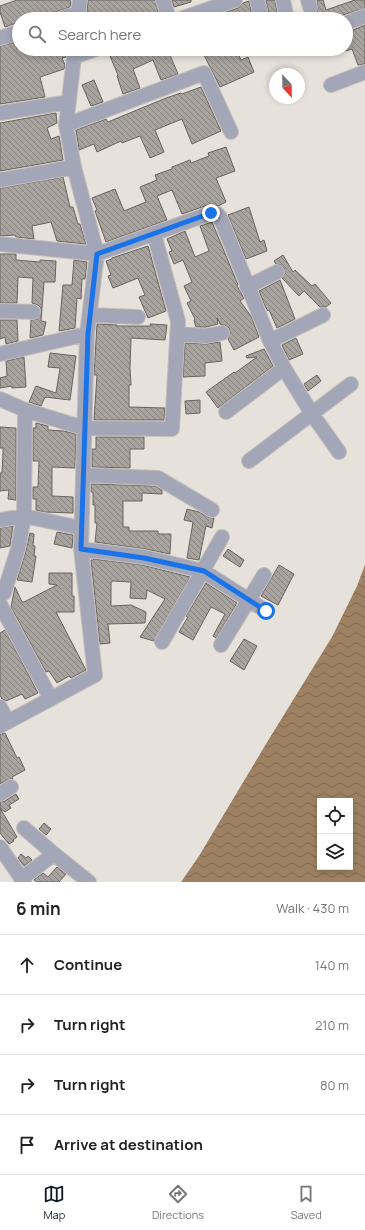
<!DOCTYPE html>
<html lang="en">
<head>
<meta charset="utf-8">
<style>
  :root { --surface:#fff; --page:#f6f6f6; --text:#202124; --muted:#757577; --line:#e0e0e0; --accent:#111827 }
  body { margin:0; font-family:Manrope,sans-serif; background:var(--page); color:var(--text) }
  .controls { position:absolute; right:12px; bottom:12px; display:grid; overflow:hidden; border-radius:0px; box-shadow:0 2px 6px #0003 }
  .controls button { width:36px; height:36px; display:grid; place-items:center; padding:0; border:0; border-bottom:1px solid var(--line); background:var(--surface); color:var(--text); font:20px sans-serif }
  .compass { position:absolute; left:269px; top:68px; width:36px; height:36px; border-radius:50%; background:var(--surface); box-shadow:0 2px 6px #0003; rotate:158deg }
  .stop { position:absolute; width:12px; height:12px; margin:-9px; border:3px solid #1a73e8; border-radius:50%; background:#fff }
  .stop.end { background:#1a73e8; border-color:#fff; box-shadow:0 1px 4px #0008 }
  .list { margin:0; padding:0; list-style:none }
  h2 { display:flex; justify-content:space-between; align-items:center; height:52px; margin:0; padding:0 16px; font-size:17px }
  h2 small { font-size:13px; font-weight:400; color:var(--muted) }
  .list li { display:grid; grid-template-columns:26px 1fr auto; gap:12px; align-items:center; box-sizing:border-box; height:60px; padding:0 16px; border-top:1px solid var(--line) }
  .list b { display:block; font-size:15px; white-space:nowrap }
  .list em { font-size:13px; font-style:normal; color:var(--muted) }
  .icon { flex:none; width:22px; height:22px; fill:none; stroke:currentColor; stroke-width:2; stroke-linecap:round; stroke-linejoin:round }
  .map { position:relative; flex:none; width:365px; height:882px; overflow:hidden }
  .search { position:absolute; background:var(--surface); box-shadow:0 2px 6px #0003; left:12px; right:12px; top:12px; height:44px; display:flex; align-items:center; gap:10px; box-sizing:border-box; padding:0 14px; border-radius:22px; color:var(--muted); font-size:15px }
  .sheet { height:292px; background:var(--surface) }
  nav { display:flex; justify-content:space-around; align-items:center; box-sizing:border-box; height:56px; border-top:1px solid var(--line); background:var(--surface); font-size:11px; color:var(--muted) }
  nav a { display:grid; justify-items:center; gap:2px }
  nav .on { color:var(--accent) }
  .map>svg:first-child { display:block }
  .water { fill:url(#water-waves); fill-rule:evenodd }
  .building { fill:url(#building-back-hatch); stroke:#69645f }
  .lines { fill:none; stroke-linecap:round; stroke-linejoin:round }
  .minor-casing { stroke:#c3beb9; stroke-width:16 }
  .minor { stroke:#a2a6b7; stroke-width:14 }
  .route { stroke:#1a73e8; stroke-width:5 }
</style>
</head>
<body>
<div class="map">
<svg width="365" height="882" viewBox="0 0 365 882">
  <defs>
    <pattern id="water-waves" width="16" height="10" patternUnits="userSpaceOnUse"><rect width="16" height="10" fill="#9d8162"/><path d="M0 5q4-4 8 0t8 0" fill="none" stroke="#7f6950"/></pattern>
    <pattern id="building-back-hatch" width="6" height="6" patternUnits="userSpaceOnUse"><rect width="6" height="6" fill="#a8a39e"/><path d="M-1 5l2 2M0 0l6 6M5-1l2 2" fill="none" stroke="#888480"/></pattern>
  </defs>
  <rect width="100%" height="100%" fill="#e7e1dc"/>
  <path class="water" d="M365,565V882H181L199,856L269,739L332,637L357,586ZM320,801H350V867H320Z"/>
  <path class="building" d="M17,0H70L71,2L70,7L44,16V15L32,19H19V22L5,27L0,12V6Z
    M88,0H155L160,19H90L87,12Z
    M172,0H191V2L174,7Z
    M266,0H275L278,19H270Z
    M317,0H323L326,10L355,0H365V8L343,15L339,19H317L315,14L318,9Z
    M249,1L253,19H207L238,8L243,3Z
    M365,25V64L358,65L352,49L346,51V33Z
    M15,42L17,49H64L66,55V57L62,58L65,65L64,69L40,77L45,97L0,104V46Z
    M107,49H185V50L170,55L178,74L161,80L153,60L133,69L140,88L123,94L117,76L118,75Z
    M201,49H236L241,60L248,57L254,72L220,87Z
    M94,80L103,102L91,106L82,85Z
    M201,87L221,131L192,144L182,119L155,130L164,152L150,158L140,136L122,143L121,141L97,152L94,144L79,150L76,130L106,119L108,122L166,98L181,93L182,94Z
    M56,113L57,123L47,128L51,139L59,136L63,160L0,171V123Z
    M226,147L235,171L216,178L226,202L218,206L208,205L182,214L172,190L157,196L167,220L106,242L95,211L97,210L92,198L115,189L124,211L146,202L140,187L157,180L155,175L172,169V167L190,160L191,163L209,156L208,153Z
    M63,177L70,207H73L78,224H80L86,244L57,241L51,222L32,226L34,239L16,237L15,235L0,236V188Z
    M249,207L260,242L264,240L267,251L246,259L228,215Z
    M212,222L238,285L237,286L244,298L240,301L251,316L259,337L234,350L228,339L230,332L229,328L225,325H221L217,318L218,324L206,327H196L194,320L195,319L187,303L191,301L184,286L192,282L183,260L174,264L169,252L172,251L167,239L185,231L195,257L209,251L200,226Z
    M148,246L166,311L148,318L139,297L145,295L138,278L113,288L108,276L111,275L106,261L112,259V258Z
    M0,254H16V260L40,262V260L56,261L55,282H44L41,321L46,322L43,335L30,338L31,320L37,319L41,313V308L38,305L32,303L33,278L18,277L17,303H0Z
    M283,255L293,272L295,270L312,286L315,284L331,303L326,307H320L304,291L299,296L282,278L285,273L284,268L281,265L276,264L274,261Z
    M74,260L87,262L85,279H82L81,299L77,298L75,328L59,331L63,285H72Z
    M280,280L295,319L277,328L269,310L268,311L265,306L259,291Z
    M0,320H17L18,341L6,344L5,337L0,339Z
    M97,324L117,325V326H151L150,324L167,325L165,340L131,338L130,368L131,385H129V407L165,408L164,420H94L97,375H94Z
    M296,338L303,354L289,360L282,345Z
    M220,342L222,361L205,363V376L183,377L185,343L206,344Z
    M264,349L273,366L218,408L206,392L234,372L235,373L257,357L247,358L246,356Z
    M50,353L76,356L70,400L45,397L41,406L29,402L36,386L56,393L60,368L48,367Z
    M24,357L26,387L12,388V386L0,388V378L7,376L6,361Z
    M317,375L321,381L308,391L304,384Z
    M200,400V413L186,414L185,401Z
    M36,423L48,426V430L64,431L76,434L75,468L52,467V496L73,497V513L44,512L36,510V499H33V487H38L39,461H33V428H36Z
    M0,427L16,428V500L8,499L9,490L0,491V473H2L3,452V448H0Z
    M96,437H144V449H130V468L92,467V449H96Z
    M91,484L156,486L162,490V494L142,493V501H123V527H129V531H158V534H171L170,554L145,549L95,542L97,523H95V505H93V492H91Z
    M187,509L199,512L208,517L214,518L212,528L206,526L199,560L187,558L193,522L184,520Z
    M13,526L10,546L0,548V528Z
    M57,532L73,535L72,548L54,544Z
    M30,533L34,534L33,546H35L34,556H36L32,582L17,580L26,551Z
    M228,549L244,560L240,567L223,556Z
    M94,559L142,565L190,577L154,641L140,637L165,599L147,590L146,599L130,598L131,582L113,581L111,582V606L131,605L146,612L145,623L108,624L110,643L100,644L91,560H93Z
    M279,565L294,574L278,605L261,596Z
    M49,573H72V596H74V612H56L86,670L71,678L69,676L57,683L49,671L46,672L11,607L15,587L22,602H24L57,585L49,584Z
    M206,583L237,603L216,638L213,636L225,614L211,607L193,640L179,632L188,617L186,616Z
    M5,630L38,693L25,699L22,694L6,701L2,699L0,695V633Z
    M244,639L257,646L244,670L230,661Z
    M5,733L17,758L19,757L25,770L12,777L13,779L7,780L0,784V734Z
    M16,794L19,799L9,805L11,808L5,812L0,808V802L5,801Z
    M0,808L17,837L13,840L14,841L9,844L0,833Z
    M44,823L51,829L46,835L39,829Z
    M21,854L26,858L28,856L32,860L24,866L18,858Z
    M57,867L66,874L59,882H37L34,880L43,873L48,877Z"/>
  <g class="lines">
    <defs>
      <path id="minor" d="M163,0L169,19
        M257,0L262,19
        M283,0L287,19
        M308,0L310,7
        M60,19L78,13
        M77,19L80,0
        M180,19L235,0
        M346,23L365,16
        M0,38L19,32
        M74,57L96,49
        M331,85L365,72
        M0,113L69,102
        M66,125L204,73L231,132
        M0,180L74,167
        M0,244L97,254L211,213L217,214L220,217L270,341L284,368L312,414L339,452
        M247,287L277,272
        M0,311L33,312
        M90,315L138,317
        M177,334L206,336L222,333
        M270,341L323,315
        M0,354L87,334
        M0,399L25,410L84,428L172,429L178,321L154,234
        M226,412L284,368
        M249,461L351,384
        M83,475L158,478L212,510
        M0,520L24,516L81,528
        M81,549L144,557L203,571L266,611
        M0,596L4,593L18,549L24,516L25,410
        M0,604L51,699
        M162,642L222,537
        M221,645L264,575
        M0,707L8,722
        M0,726L95,675L81,549L87,334L97,254L74,167L66,125L75,49
        M0,794L11,787
        M24,828L54,854
        M0,847L24,882
        M21,879L54,854L89,882"/>
    </defs>
    <use href="#minor" class="minor-casing"/>
    <use href="#minor" class="minor"/>
  </g>
  <g class="lines">
    <path class="route" d="M211,213L97,254L88,334L81,549L144,558L204,571L266,611"/>
  </g>
</svg>
<div class="controls">
<button><svg class="icon" aria-label="locate" viewBox="0 0 24 24"><circle cx="12" cy="12" r="6"/><path d="M12 2v4M12 18v4M2 12h4M18 12h4"/></svg></button>
<button><svg class="icon" aria-label="layers" viewBox="0 0 24 24"><path d="M12 4l9 5-9 5-9-5zM3 14l9 5 9-5"/></svg></button>
</div>
<svg class="compass" viewBox="-18 -18 36 36"><path d="M0-13l5 13h-10z" fill="#e53935"/><path d="M0 13l5-13h-10z" fill="#757577"/></svg>
<div class="stop" style="left:266px;top:611px"></div>
<div class="stop end" style="left:211px;top:213px"></div>
<div class="search"><svg class="icon" aria-label="search" viewBox="0 0 24 24"><circle cx="10" cy="10" r="6"/><path d="M15 15l6 6"/></svg>Search here</div>
</div>
<section class="sheet">
<h2>6 min<small>Walk · 430 m</small></h2>
<ul class="list">
<li><svg class="icon" aria-label="ahead" viewBox="0 0 24 24"><path d="M12 20V5M6 11l6-6 6 6"/></svg><div><b>Continue</b></div><em>140 m</em></li>
<li><svg class="icon" aria-label="right" viewBox="0 0 24 24"><path d="M7 20v-9h11M14 6l5 5-5 5"/></svg><div><b>Turn right</b></div><em>210 m</em></li>
<li><svg class="icon" aria-label="right" viewBox="0 0 24 24"><path d="M7 20v-9h11M14 6l5 5-5 5"/></svg><div><b>Turn right</b></div><em>80 m</em></li>
<li><svg class="icon" aria-label="arrive" viewBox="0 0 24 24"><path d="M6 21V4h12l-3 4 3 4H6"/></svg><div><b>Arrive at destination</b></div></li>
</ul>
</section>
<nav>
<a class="on"><svg class="icon" aria-label="map" viewBox="0 0 24 24"><path d="M3 6l6-2 6 2 6-2v14l-6 2-6-2-6 2zM9 4v14M15 6v14"/></svg>Map</a>
<a><svg class="icon" aria-label="directions" viewBox="0 0 24 24"><path d="M12 3l9 9-9 9-9-9zM9 14v-3h6M13 9l2 2-2 2"/></svg>Directions</a>
<a><svg class="icon" aria-label="saved" viewBox="0 0 24 24"><path d="M7 4h10v16l-5-4-5 4z"/></svg>Saved</a>
</nav>
</body>
</html>
